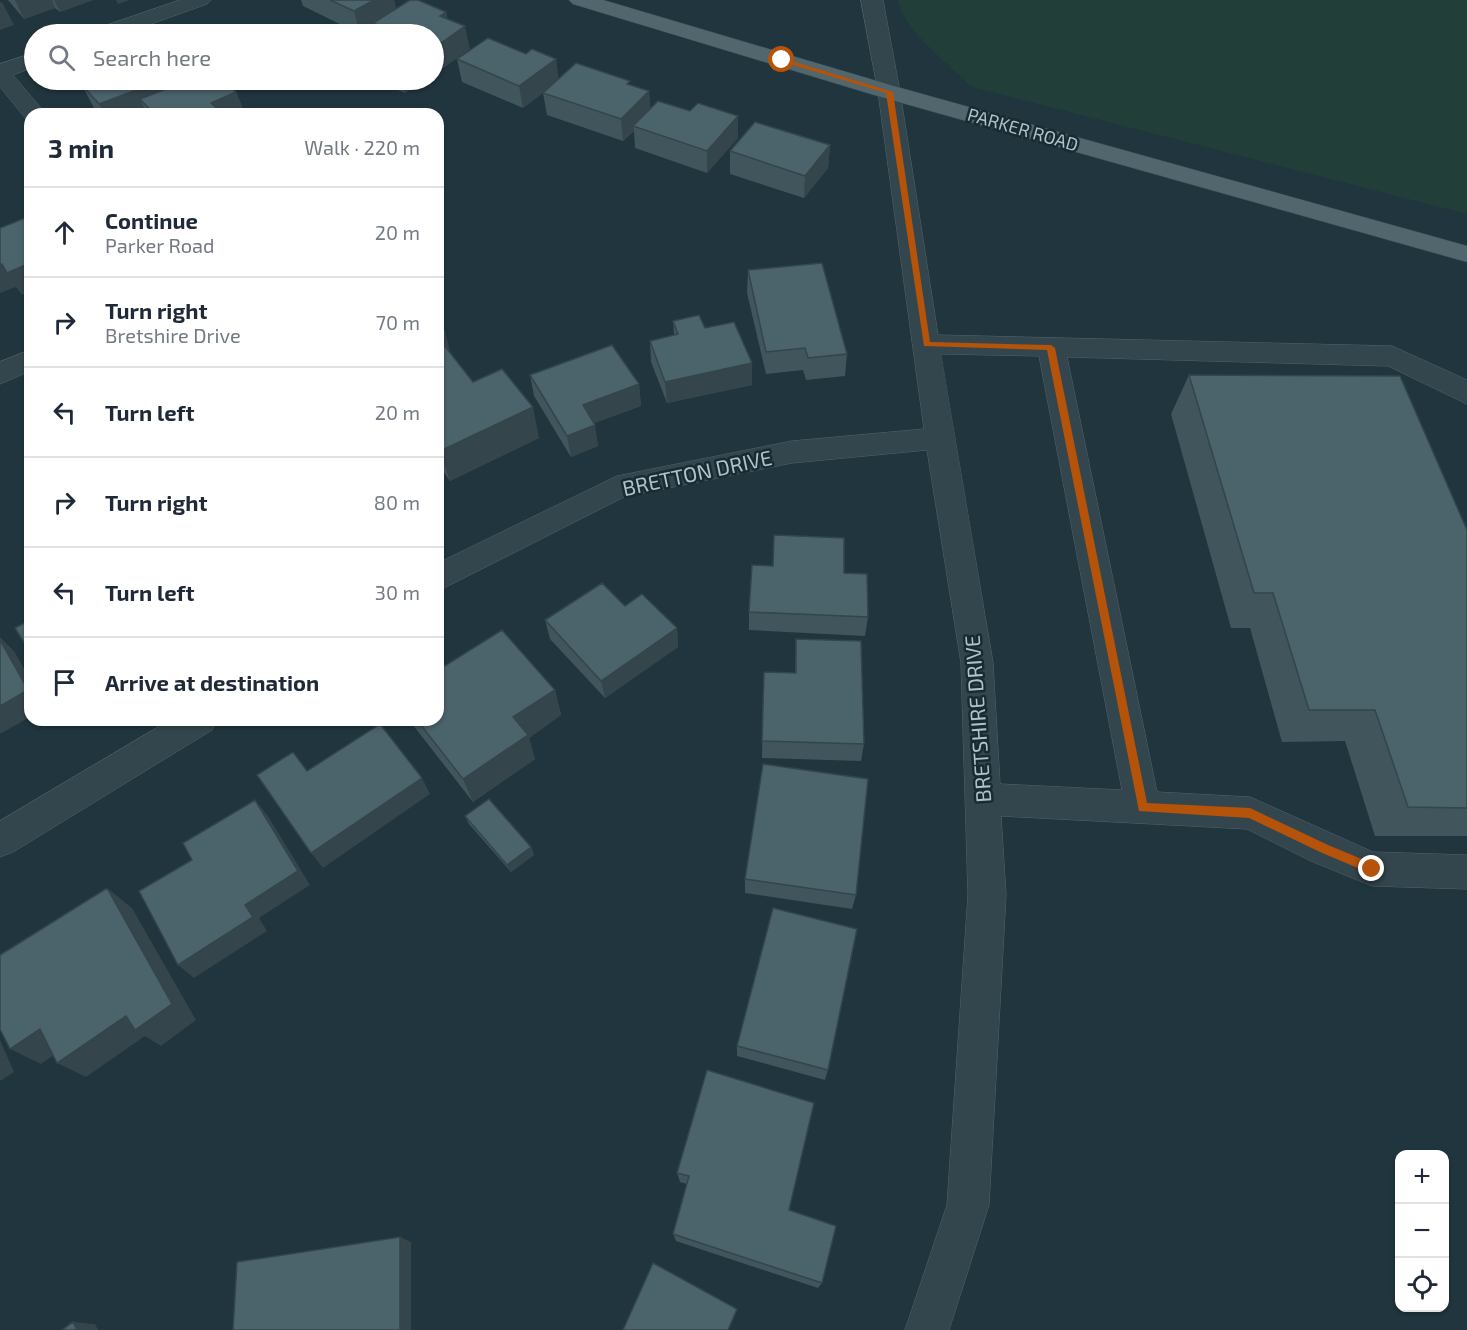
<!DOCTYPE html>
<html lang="en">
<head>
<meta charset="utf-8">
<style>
  :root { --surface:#fff; --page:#f2f2f3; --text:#1f2937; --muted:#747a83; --line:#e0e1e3 }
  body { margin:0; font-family:"Exo 2",sans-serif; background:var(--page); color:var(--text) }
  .controls { position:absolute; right:18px; bottom:18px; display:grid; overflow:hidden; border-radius:12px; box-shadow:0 2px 4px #0004 }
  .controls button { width:54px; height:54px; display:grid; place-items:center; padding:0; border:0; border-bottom:2px solid var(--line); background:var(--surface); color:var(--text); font:30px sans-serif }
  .stop { position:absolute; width:18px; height:18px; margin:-14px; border:4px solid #b45309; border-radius:50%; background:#fff }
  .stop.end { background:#b45309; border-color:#fff; box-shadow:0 2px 6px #0008 }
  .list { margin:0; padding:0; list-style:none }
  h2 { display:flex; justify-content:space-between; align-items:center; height:78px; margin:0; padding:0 24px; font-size:26px }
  h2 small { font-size:20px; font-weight:400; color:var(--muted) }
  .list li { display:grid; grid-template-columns:39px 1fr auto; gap:18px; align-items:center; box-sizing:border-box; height:90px; padding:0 24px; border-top:2px solid var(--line) }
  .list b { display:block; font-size:22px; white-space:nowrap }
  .list p { margin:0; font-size:20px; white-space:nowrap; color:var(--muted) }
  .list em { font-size:20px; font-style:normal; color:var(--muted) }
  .icon { flex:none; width:33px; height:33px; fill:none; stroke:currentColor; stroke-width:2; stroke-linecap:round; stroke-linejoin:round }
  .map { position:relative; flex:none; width:1467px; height:1330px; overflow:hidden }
  .search { position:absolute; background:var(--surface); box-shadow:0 2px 4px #0004; left:24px; top:24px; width:420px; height:66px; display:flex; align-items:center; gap:15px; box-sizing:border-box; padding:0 21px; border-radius:33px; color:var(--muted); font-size:22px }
  .panel { position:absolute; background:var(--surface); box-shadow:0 2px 4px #0004; left:24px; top:108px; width:420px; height:618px; border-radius:18px }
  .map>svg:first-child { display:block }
  .green { fill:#223e39 }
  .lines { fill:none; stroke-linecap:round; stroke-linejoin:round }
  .minor-casing { stroke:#52646b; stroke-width:1 }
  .major-casing { stroke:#405259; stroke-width:1 }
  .minor { fill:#34464d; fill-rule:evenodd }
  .major { fill:#52666d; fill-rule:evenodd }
  .wall { fill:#40555c }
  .shaded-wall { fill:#34454b }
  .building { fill:#4b636b; stroke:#34454b; stroke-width:1.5 }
  .route { fill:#b45309 }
  .labels { text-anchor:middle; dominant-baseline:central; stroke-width:5; stroke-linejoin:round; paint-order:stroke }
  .far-street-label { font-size:18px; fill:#afc1c9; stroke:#192b32 }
  .street-label { font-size:21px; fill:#afc1c9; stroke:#192b32 }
</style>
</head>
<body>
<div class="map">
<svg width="1467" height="1330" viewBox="0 0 1467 1330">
  <rect width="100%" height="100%" fill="#20353d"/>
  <path class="green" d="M898,0H1467V214L972,87C951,66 902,29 898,0Z"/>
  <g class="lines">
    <defs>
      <path id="minor" d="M180,0H211L207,4L123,34H93L96,29Z
        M861,0H883L900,92L938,335L1392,346L1467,380V404L1388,366L1067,357L1157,792L1250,797L1373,852L1467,855V889L1372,886L1311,861L1247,829L1001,816L1006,895L989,1205L949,1330H905L947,1205L968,895L961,663L927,450L792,463L624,497L438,591V563L617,476L792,441L924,429L878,92ZM941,354L1039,356L1122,790L1000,784L993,663Z
        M34,53V67L13,75L46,114H30V120L26,119L0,87V64Z
        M30,350V371L0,384V362Z
        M170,720H217L212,730L13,852L0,857V821Z"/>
      <path id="major" d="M569,0H603L897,87L1467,246V262L881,97L573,4Z"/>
    </defs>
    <use href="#minor" class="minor-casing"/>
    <use href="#major" class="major-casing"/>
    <use href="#minor" class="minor"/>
    <use href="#major" class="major"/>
  </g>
  <path class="wall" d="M8,0H93L60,12L55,8L24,19Z
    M301,0H394L396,9L446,12L447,18L470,49L434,74V34H376L374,26L360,34L303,6Z
    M526,54L556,59L558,79L631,85L649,91L650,109L738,138L707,173L635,148L634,131L623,141L547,115L543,93L523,108L462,82L457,59Z
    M375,80H425L405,93Z
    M82,85L236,92L245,114H147L146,112L142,114H99L94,108Z
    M830,145L828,168L804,198L730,174V151Z
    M748,270L847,354L845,376L806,380L803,370L766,374L747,293Z
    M673,321L705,328L752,385L667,403L651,362L650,341L674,335Z
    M438,325L451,354L473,382L539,438L450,481L438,464Z
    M530,375L639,384L641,406L594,423L598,446L571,457L534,396Z
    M1189,375L1467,530V836H1375L1345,741L1282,742L1250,628H1231L1171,414Z
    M844,573L868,617L865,636L749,630V612Z
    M625,606L677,628L678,647L605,698L550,639L545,620Z
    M796,639L864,744L861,761L762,758L763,690L795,673Z
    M440,669L555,690L561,715L529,738L535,759L473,802L409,720H438Z
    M465,816L531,847L534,855L511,872L469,824Z
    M745,879L856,895L852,909L745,893Z
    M737,1046L828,1070L825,1080L737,1056Z
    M707,1070L789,1210L822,1283L818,1288L676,1241L673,1234L687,1184L680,1182L677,1173Z"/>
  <path class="shaded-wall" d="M15,0H52L55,8L24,19Z
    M54,0H93L60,12Z
    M116,0H130L118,4Z
    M374,0H394L397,12L373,23L374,26L360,34L354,11Z
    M2,2L14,25L0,30V3Z
    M446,12L450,34L440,16Z
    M465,26L470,49L434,74V48Z
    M556,59L559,81L523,108L519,86Z
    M163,80H189L140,99L146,112L142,114H104L99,104Z
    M401,80H425L405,93Z
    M649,91L650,114L633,126L634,131L623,141L621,119Z
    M236,92L245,114H216L211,103Z
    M738,116V138L707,173V151Z
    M830,145L828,168L804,198L805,176Z
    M30,263V291L22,295L16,287L0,293V265Z
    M445,332L451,354L438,361V336Z
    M752,363V385L667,403L665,382Z
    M639,384L641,406L586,426L583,405Z
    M533,407L539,438L450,481L440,451Z
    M595,425L598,446L571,457L567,436Z
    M677,628L678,647L605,698L601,681Z
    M0,637L14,651L30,679V717L0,734Z
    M555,690L561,715L529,738L535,759L473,802L463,779L513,717Z
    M422,778L430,794L323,868L311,853Z
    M255,800L268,816L310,885L259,918L267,931L194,978L178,965L245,905Z
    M531,847L534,855L511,872L507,865Z
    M107,888L132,908L196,1020L161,1046L145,1036L86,1077L57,1063L126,1016Z
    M40,1029L70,1044L41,1064L10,1049Z
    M0,1040L14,1072L0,1081Z
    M400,1237L411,1242V1330H400Z
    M737,1309L736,1313L729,1330H728Z
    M73,1322L95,1324L98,1330H77Z"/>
  <path class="building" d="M330,0H374L354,11Z
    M410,0H418L446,12L440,16L465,26L434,48V34H379L388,29L373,23Z
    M488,38L526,54L532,49L556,59L519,86L457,59Z
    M576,63L630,81L627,84L649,91L621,119L543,93Z
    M98,80H163L99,104L82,85Z
    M189,80H223L236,92L211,103L223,114H154L140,99Z
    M658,101L690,111L698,103L738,116L707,151L633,126Z
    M755,122L830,145L805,176L730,151Z
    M30,216V263L7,273L2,264L0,265V228Z
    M822,263L847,354L808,358L805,348L766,352L748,270Z
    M699,315L705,328L734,322L752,363L665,382L650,341L678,334L673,321Z
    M438,325L445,332L438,336Z
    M440,340L473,382L502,369L533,407L440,451L438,447V341Z
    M612,345L639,384L583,405L595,425L567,436L530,375Z
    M1189,375L1400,376L1467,530V808L1408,807L1375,710H1309L1273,593H1254Z
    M774,535L844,538V573L867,574L868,617L749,612L752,565L773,566Z
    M602,583L625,606L642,594L677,628L601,681L545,620Z
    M30,620V652L15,628Z
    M502,630L555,690L513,717L528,735L463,779L417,720H438V668L440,669Z
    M796,639L861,641L864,744L762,741L764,672L796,673Z
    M0,640L28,690L0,706Z
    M380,724L422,778L311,853L257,775L293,752L307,771Z
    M763,764L868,779L856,895L745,879Z
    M489,799L531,847L507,865L465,816Z
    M255,800L298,871L245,905L253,917L178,965L139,891L192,860L183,843Z
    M107,888L172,1004L135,1030L126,1016L57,1063L40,1029L10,1049L0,1029V955Z
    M773,908L857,929L828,1070L737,1046Z
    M707,1070L814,1103L789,1210L836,1226L822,1283L673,1234L689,1176L677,1173Z
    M400,1237V1330H233L237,1262Z
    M653,1263L737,1309L728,1330H623Z
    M73,1322L77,1330H62Z"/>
  <path class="route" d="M782,58L893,92L930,342L1051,345L1055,348L1147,803L1250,808L1328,845L1376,865V872L1372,874L1320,852L1249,818L1139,811L1047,350L924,346L886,93L780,61Z"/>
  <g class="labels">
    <g class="far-street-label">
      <text transform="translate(1023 129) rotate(16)">PARKER ROAD</text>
    </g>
    <g class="street-label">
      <text transform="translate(697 472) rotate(-12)">BRETTON DRIVE</text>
      <text transform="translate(977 719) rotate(-94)">BRETSHIRE DRIVE</text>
    </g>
  </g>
</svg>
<div class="controls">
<button>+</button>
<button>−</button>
<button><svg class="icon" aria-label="locate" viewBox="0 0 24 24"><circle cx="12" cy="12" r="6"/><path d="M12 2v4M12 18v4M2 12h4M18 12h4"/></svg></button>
</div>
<div class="stop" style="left:782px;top:60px"></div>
<div class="stop end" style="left:1372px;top:869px"></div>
<div class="search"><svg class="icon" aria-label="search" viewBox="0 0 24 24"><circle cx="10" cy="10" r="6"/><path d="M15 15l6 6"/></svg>Search here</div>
<section class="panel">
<h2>3 min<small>Walk · 220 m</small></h2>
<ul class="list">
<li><svg class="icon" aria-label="ahead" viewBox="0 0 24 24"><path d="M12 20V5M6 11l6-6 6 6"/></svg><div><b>Continue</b><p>Parker Road</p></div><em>20 m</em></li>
<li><svg class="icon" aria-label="right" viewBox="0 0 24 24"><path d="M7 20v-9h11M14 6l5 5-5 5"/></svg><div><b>Turn right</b><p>Bretshire Drive</p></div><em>70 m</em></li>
<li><svg class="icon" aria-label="left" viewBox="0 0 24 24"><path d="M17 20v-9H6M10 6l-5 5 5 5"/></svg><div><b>Turn left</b></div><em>20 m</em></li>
<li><svg class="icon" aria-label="right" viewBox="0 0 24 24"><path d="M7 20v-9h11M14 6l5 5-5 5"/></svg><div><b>Turn right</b></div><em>80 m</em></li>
<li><svg class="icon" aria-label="left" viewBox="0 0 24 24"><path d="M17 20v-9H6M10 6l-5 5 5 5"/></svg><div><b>Turn left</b></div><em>30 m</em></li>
<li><svg class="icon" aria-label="arrive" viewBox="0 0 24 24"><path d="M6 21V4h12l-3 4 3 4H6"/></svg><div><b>Arrive at destination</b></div></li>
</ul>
</section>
</div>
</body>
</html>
